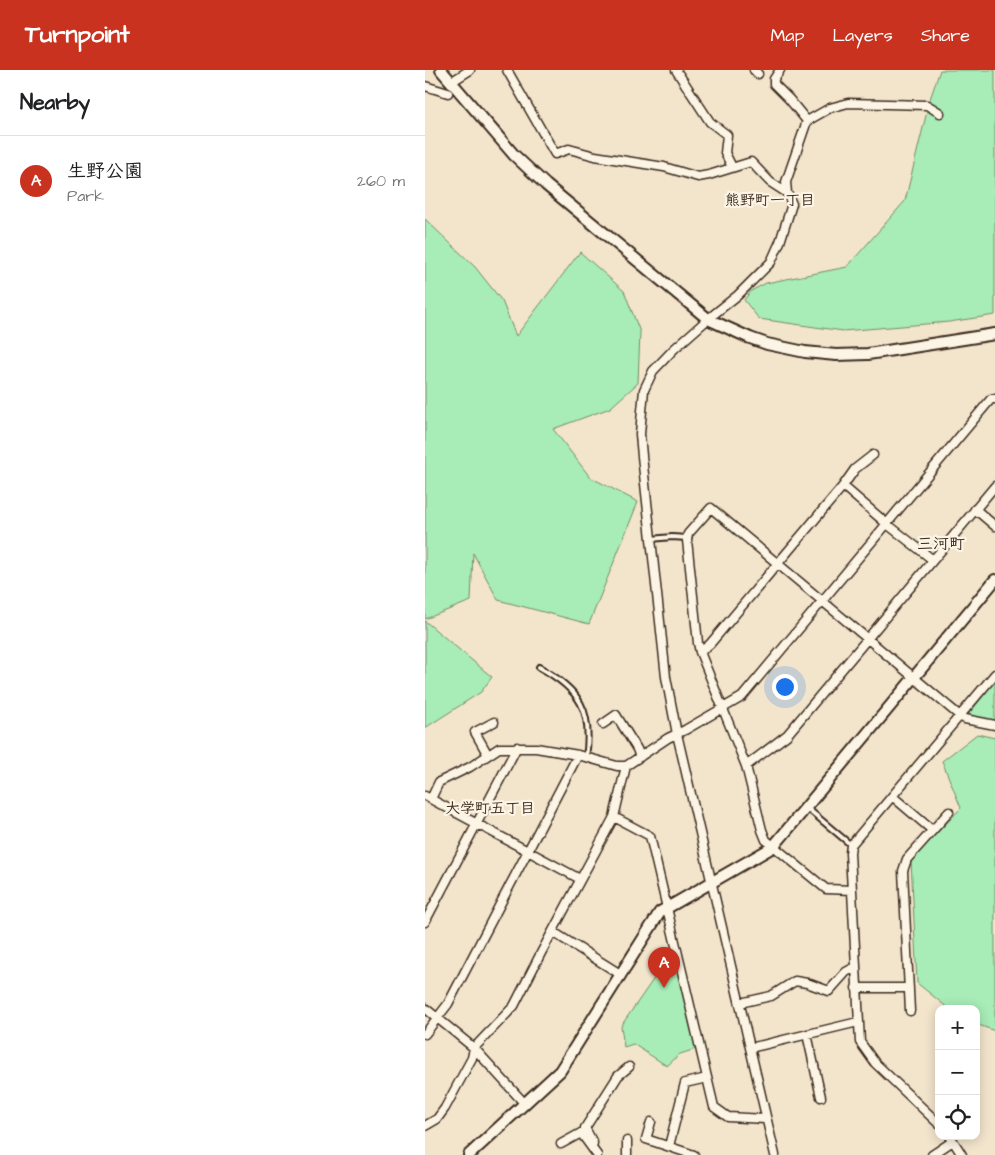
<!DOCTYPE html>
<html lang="en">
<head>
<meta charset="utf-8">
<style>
  :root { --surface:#fff; --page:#f6f6f6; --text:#202124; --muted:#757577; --line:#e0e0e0; --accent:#c8321e }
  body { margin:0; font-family:"Architects Daughter","Klee One",sans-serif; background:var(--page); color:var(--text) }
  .controls { position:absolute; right:15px; bottom:15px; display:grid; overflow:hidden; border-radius:10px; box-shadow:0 2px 12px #0003 }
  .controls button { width:45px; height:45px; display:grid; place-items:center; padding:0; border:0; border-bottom:1px solid var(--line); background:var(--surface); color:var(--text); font:25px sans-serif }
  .you { position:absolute; left:359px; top:616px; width:18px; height:18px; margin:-12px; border:4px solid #fff; border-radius:50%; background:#1a73e8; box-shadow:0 0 0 8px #1a73e833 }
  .badge { display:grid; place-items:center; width:32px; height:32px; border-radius:50%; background:var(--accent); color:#fff; font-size:16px; font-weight:700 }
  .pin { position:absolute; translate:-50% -41px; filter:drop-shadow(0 1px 2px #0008) }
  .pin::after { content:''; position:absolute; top:26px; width:18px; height:15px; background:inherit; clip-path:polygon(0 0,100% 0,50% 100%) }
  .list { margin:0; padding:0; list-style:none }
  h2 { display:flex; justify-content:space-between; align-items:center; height:65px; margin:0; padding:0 20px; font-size:21px }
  h2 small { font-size:16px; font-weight:400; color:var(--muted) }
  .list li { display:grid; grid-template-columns:32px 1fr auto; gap:15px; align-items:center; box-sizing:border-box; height:90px; padding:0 20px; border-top:1px solid var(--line) }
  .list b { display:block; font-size:19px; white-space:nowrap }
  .list p { margin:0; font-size:16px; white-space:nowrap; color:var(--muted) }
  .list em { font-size:16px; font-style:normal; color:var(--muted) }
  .icon { flex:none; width:28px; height:28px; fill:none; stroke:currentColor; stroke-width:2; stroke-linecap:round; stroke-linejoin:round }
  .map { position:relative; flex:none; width:570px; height:1085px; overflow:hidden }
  header { display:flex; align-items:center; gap:30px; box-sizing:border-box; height:70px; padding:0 25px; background:var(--accent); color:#fff }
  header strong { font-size:24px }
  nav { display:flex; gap:28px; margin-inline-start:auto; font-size:18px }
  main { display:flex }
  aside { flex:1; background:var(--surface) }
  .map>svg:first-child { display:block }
  .green { fill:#a8ecb7; stroke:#728b6a }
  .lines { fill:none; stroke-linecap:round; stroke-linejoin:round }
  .service-casing { stroke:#3b2a1e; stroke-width:8 }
  .minor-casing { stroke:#3b2a1e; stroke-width:11 }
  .tertiary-casing { stroke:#3b2a1e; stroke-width:14 }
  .service { stroke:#fcf5e5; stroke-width:4 }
  .minor { stroke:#fcf5e5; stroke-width:8 }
  .tertiary { stroke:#fcf5e5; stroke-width:10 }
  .labels { text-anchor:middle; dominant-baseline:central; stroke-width:4.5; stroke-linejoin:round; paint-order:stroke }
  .neighbourhood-label { font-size:15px; font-weight:bold; fill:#3b2a1e; stroke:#fcf5e5 }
  .quarter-label { font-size:16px; font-weight:bold; fill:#3b2a1e; stroke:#fcf5e5 }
</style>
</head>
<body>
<header>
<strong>Turnpoint</strong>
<nav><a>Map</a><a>Layers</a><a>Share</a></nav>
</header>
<main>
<aside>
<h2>Nearby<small></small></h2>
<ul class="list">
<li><span class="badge">A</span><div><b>生野公園</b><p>Park</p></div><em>260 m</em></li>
</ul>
</aside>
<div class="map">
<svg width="570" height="1085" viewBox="0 0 570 1085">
  <rect width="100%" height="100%" fill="#f3e5cc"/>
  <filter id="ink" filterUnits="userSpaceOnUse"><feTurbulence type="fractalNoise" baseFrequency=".02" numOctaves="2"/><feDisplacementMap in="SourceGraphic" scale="10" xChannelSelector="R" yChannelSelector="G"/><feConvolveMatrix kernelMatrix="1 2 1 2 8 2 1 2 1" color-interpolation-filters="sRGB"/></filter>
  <g filter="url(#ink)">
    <path class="green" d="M515,0H570V245L524,252L418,261L334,249L319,230L326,221L341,213L422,197L480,131L505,29Z
      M0,149L50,197L77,231L91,266L155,182L199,221L215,262L213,313L185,338L128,359L165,407L213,432L164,554L73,530L48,483L46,531L0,549Z
      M0,551L67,607L56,622L0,658Z
      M570,611V651L543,645Z
      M552,664L570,668V961L551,954V939H524L492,913L486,790L536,738L517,691Z
      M248,881L271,979L255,984L242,996L208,974L199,977L196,956Z"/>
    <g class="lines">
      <defs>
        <path id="service" d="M226,469L247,467L262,468
          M114,597C155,620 168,640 161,688
          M382,738L426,775"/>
        <path id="minor" d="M82,0L130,84L144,79L170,86L239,97L273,107L284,105L326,92L345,112L362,123
          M251,0L285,52L302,65L300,83L307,97
          M329,0L333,4
          M355,0L349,9V14L364,29L382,51
          M26,12L45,0
          M0,16L23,23
          M418,416L430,399L448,385
          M550,439L570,456
          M275,582L285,574L418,416L462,454L508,490
          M178,654L191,645L212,679L215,687
          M63,685L50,662L69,652
          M321,696L362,665L570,416
          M0,726L155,809
          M467,726L507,760
          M6,729L14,712L45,697L74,678H111L153,685L192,696H201L243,668L260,660L317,627L566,329H570
          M189,747L225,766L289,1037L303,1047L340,1049
          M427,820L401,819L341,770L337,760L321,696L275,582L273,573L262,470L263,464L286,438L535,646L540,649L570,655
          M0,852L92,677
          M128,862L195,904
          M431,918H484
          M315,933L346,926L370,911L382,913L404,921L421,902L430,897
          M0,938L49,978L100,1034
          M485,941L478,801L482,789L524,742
          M0,964L23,934L153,685
          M382,964L396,1027
          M325,978L433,952
          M226,1052L221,1069L269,1085
          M514,1054L450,993L435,972L425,783L426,775L570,604
          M0,1056L12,1049L20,1038L47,988L49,978L89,936L116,883L189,747L201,696
          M525,1066L537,1085
          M136,1074L156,1063L172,1085
          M244,1076L260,1013L282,1008
          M167,1077L168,1073L160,1058L193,1006L204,997
          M202,1085V1071
          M350,1085L252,664L241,607L217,386L215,364L217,341L219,320L228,301L249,279L283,249L313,225L346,192L355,172L367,134L362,123L361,112L382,51L405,38L423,33L502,35L515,43
          M507,1085L528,1071"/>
        <path id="tertiary" d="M16,0L89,85L121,115L283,249L325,268L342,274L380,282L411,285L443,284L570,264
          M44,1085L135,1001L235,842L348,777L570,510"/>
      </defs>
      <use href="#service" class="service-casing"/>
      <use href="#minor" class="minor-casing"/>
      <use href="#tertiary" class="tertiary-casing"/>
      <use href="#service" class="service"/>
      <use href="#minor" class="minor"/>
      <use href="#tertiary" class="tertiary"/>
    </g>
  </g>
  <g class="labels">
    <g class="neighbourhood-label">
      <text x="345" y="130">熊野町一丁目</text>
      <text x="65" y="738">大学町五丁目</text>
    </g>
    <g class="quarter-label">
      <text x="516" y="474">三河町</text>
    </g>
  </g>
</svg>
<div class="controls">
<button>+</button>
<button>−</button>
<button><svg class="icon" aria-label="locate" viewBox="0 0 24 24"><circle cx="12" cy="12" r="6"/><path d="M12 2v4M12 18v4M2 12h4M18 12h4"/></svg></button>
</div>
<div class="you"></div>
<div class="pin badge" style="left:239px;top:918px">A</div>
</div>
</main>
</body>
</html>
